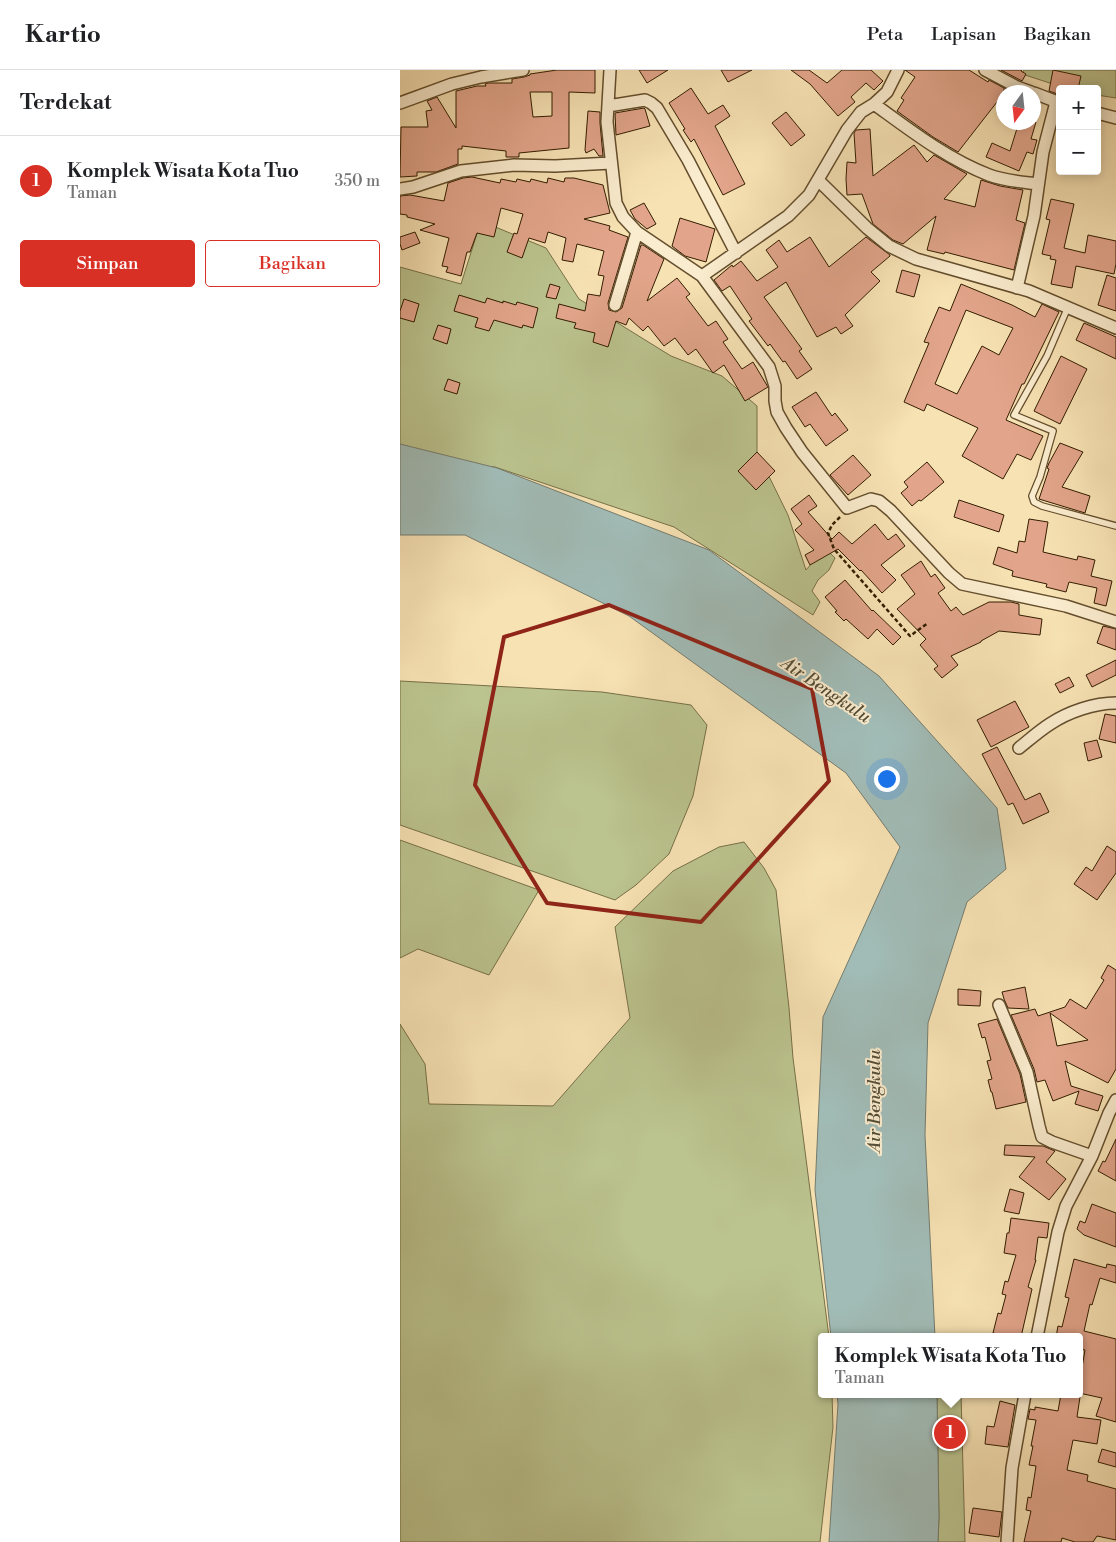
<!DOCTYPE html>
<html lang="id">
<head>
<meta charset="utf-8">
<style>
  :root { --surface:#fff; --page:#f2f2f2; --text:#202124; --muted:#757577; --line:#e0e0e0; --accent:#d93025 }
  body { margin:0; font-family:"Libre Bodoni",serif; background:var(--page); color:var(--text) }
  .controls { position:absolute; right:15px; top:15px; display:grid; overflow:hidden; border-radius:5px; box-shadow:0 2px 12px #0003 }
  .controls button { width:45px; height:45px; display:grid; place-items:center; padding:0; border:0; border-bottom:1px solid var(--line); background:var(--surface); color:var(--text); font:25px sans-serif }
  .compass { position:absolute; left:596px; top:15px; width:45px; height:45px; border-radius:50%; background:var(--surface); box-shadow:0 2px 12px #0003; rotate:195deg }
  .you { position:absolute; left:486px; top:708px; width:18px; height:18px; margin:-12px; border:4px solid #fff; border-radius:50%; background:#1a73e8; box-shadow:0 0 0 8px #1a73e833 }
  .badge { display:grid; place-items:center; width:32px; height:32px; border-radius:50%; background:var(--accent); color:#fff; font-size:16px; font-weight:700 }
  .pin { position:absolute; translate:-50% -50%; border:2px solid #fff; box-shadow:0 1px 5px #0006 }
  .popup { position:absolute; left:418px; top:1263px; width:265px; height:65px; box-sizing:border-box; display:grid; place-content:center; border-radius:5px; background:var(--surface); filter:drop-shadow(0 1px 4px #0005); font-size:16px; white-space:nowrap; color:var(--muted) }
  .popup b { font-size:19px; color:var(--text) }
  .popup::after { content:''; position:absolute; left:50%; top:100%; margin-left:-10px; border:10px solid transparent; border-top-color:var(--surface) }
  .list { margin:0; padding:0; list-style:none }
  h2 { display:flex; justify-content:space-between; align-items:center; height:65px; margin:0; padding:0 20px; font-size:21px }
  h2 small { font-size:16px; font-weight:400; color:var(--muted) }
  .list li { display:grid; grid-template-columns:32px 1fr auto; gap:15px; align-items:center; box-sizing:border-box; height:90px; padding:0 20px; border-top:1px solid var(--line) }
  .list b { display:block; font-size:19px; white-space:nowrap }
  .list p { margin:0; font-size:16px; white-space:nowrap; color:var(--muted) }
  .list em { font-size:16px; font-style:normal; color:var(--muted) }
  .actions { display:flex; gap:10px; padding:15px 20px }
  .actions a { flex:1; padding:11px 0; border:1px solid var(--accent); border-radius:5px; text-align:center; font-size:18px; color:var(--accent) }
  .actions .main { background:var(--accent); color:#fff }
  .map { position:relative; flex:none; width:716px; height:1472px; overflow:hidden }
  header { display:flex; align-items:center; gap:30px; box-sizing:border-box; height:70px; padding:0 25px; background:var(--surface); border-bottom:1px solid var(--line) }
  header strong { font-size:24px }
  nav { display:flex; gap:28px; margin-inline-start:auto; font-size:18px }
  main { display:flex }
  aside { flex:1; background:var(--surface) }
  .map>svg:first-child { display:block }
  .green { fill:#bbc38e; stroke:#777047 }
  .water { fill:#a1bcb7; stroke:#757c6e }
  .building { fill:#e2a58b; stroke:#331d00; fill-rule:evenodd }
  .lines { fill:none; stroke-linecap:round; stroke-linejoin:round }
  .lane-casing { stroke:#644e2d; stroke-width:8 }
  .street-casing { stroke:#644e2d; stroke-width:14 }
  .path { stroke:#331d00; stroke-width:2.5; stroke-dasharray:4 2.5; stroke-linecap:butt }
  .lane { stroke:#faecce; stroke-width:5.5 }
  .street { stroke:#faecce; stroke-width:11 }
  .marked { fill:none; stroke:#8f2418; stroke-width:4; stroke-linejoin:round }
  .labels { text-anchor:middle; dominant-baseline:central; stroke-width:4; stroke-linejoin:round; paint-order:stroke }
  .water-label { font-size:18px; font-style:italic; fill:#544d37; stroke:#faecce }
</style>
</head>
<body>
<header>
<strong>Kartio</strong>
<nav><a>Peta</a><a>Lapisan</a><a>Bagikan</a></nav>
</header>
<main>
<aside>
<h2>Terdekat<small></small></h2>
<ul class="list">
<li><span class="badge">1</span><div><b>Komplek Wisata Kota Tuo</b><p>Taman</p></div><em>350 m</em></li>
</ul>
<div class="actions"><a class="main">Simpan</a><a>Bagikan</a></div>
</aside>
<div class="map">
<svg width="716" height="1472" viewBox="0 0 716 1472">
  <rect width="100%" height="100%" fill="#f7e2b4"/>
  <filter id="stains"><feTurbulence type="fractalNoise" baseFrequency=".004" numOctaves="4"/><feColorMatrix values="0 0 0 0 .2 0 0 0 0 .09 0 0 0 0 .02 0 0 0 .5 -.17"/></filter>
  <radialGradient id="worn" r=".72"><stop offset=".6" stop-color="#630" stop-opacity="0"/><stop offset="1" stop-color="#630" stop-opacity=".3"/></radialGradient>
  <path class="green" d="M624,0H716V28L697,25V19H668L622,4Z
    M81,151L146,178L179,229L271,286L322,306L357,336V382L388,445L406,500L417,487L430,483L435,488L429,500L418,510L412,521L420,532L413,545L274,457L95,397L0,388V197L61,214Z
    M0,611L202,622L291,635L307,655L293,726L269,784L236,815L215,830L0,755Z
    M0,770L139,820L89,905L18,879L0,888Z
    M344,772L364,798L376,820L389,938L393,988L429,1267H421V1324H432L433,1357L420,1472H0V954L25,994L29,1034L153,1036L230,948L215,857L273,801L319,777Z
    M537,1324H561L565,1472H538L539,1447Z"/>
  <path class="water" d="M0,374L97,398L309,480L479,606L597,738L606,799L567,832L528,953L525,1065L535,1267H431L415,1120L423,947L500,777L446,703L229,546L65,465H0Z
    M437,1324H537L539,1447L538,1472H429L438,1334Z"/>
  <path class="building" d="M157,0H195V23L169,22V78L119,83V87H106V81L62,76V79H58V94L36,102H17V106L0,107L1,57H28L26,41L32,40L27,31L37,27L56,58V21L77,16H86L85,14L88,13H112V9L124,7L130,5V4ZM130,22H152V46L133,47Z
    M239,0H268L247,13Z
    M321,0H352L328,12Z
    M391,0H409L427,13L442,0H471L483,11L474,20L466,13L451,27L455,32L438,46L410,14Z
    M505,0H569L588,12L589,10L604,18V23L558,82L533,67L497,41L504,30L501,28L515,7Z
    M601,0H622L621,1L626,4L622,11Z
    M653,0L681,6L678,19H660V25L649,21Z
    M291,18L308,44L323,35L330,46L315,56L345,114L323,125L294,69L291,72L283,60L285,59L269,33Z
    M244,38L245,39L250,56L216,65L215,43Z
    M188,41L200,42V53L203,86H199L194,79L186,83L185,80Z
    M386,42L405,65L391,76L372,53Z
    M619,52H636L631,69L637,70L633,84L627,82L619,101L586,87L592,73L610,81Z
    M470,59L473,106L514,75L527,92L534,85L567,104L544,129L575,137L581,110L600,116L623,120L616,150L625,153L614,200L545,182L544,184L527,180L536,146L503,174L493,170L473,154L462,124L447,125L446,109L447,92L456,93L454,63L456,60Z
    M72,107L100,113L101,109L116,112L117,109L130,112L131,109L147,113L148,108L164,112L165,108H174L203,115L210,143L184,149L210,156L209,160L228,167L208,233L209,240L216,242L222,238L241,175H243L264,189L247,231L277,208L290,224L286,227L308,256L316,251L328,269L323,272L342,299L353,292L368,317L345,331L324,295L313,303L296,279L288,285L275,268L264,276L248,256L243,261L229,248L226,255L216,251L208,277L193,272L195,263L174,258L176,253L156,248L159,234L185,241L188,224L200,226L204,206L198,205L204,181L177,174L173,192L162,190L166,168L148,162L145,173L129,168L122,188L107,182L114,163L117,164L123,144L101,138L94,167L77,163L70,182H67L61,206L46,202L48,197L42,196L49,168L20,160L35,154L7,147V145L0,144V126L10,125L44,131L48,113L63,108Z
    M651,129L674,134L664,178L685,183L688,165L716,171V194L714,204L676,196L672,218L651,214L656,190L650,189L651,186L642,184L650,150L646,149Z
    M244,133L256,154L247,159L235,149L230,140Z
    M280,148L315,159L306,192L285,186L272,176Z
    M15,162L20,173L2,180L0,174V167Z
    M410,167L429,197L466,167L490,185V186L471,202L480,211L445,245L453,256L441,264L436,257L417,267L386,212L364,227L402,279L399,281L412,299L397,309L385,291L383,292L370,274L368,276L349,251L352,249L330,216L322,221L314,210L332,195L333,197L341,191L357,211L378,197L366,180L379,170L387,182Z
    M502,200L520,205L514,227L496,222Z
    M707,205L716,208V241L698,235Z
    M150,214L160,217L156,229L146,227Z
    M561,214L612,235L635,247L642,234L659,242L624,314H622L606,350L643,366L631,390L617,384L603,409L562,386L578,358L527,334L524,341L504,332L529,273L524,272L539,237L550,241ZM566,240L613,258L599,285L582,276L557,324L535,314Z
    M59,225L85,233L87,228L103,233V231L116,235L117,232L138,238L133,258L123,255L122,258L94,250L89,261L75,257L78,248L54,241Z
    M4,229L19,234L14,252L0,248V241Z
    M684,253L716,267V289L676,270Z
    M38,255L51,259L47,274L33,269Z
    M661,286L687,299L660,354L634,341Z
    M48,309L60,313L57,324L44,320Z
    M416,322L432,346L435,343L448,360L426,376L410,354L405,357L392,337Z
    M660,373L683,382L662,417L690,426L685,443L639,429L649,399L647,398L649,393Z
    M357,382L375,401L356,420L338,401Z
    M453,385L471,405L448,425L430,405Z
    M527,392L544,412L521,431L519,430L512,436L501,423L508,417L504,412Z
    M409,425L417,436L408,442L432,469L439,462L452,474L475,454L488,470L496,464L505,476L481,495L496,510L482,523L461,500L460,501L438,479L410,495L405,485L414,480L395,460L402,454L391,439Z
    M559,430L604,445L599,462L554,447Z
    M629,449L648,452L643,482L677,490L678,486L695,490L691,506L712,511L706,536L694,533L697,518L669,512L666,522L646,517L647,514L612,506L613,501L593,494L598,477L617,483L619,471L625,472Z
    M521,491L531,507L535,504L545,518L538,523L551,541L556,537L563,545L589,532H611L619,534V545L642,549L640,565L599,561L581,571V572L551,586L558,595L542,608L534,599L538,596L520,575L526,569L497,539L515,524L501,505Z
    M445,510L472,541L473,540L501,567L493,575L477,559L468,569L446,549L444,551L435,542L437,541L425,527Z
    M703,556L716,559V580L697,573Z
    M716,590V605L692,617L686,605Z
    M669,607L674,616L660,623L655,614Z
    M615,631L629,657L591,677L577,650Z
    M705,644L716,646V673L699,669Z
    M697,670L702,687L688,691L684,673Z
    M597,677L625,730L640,723L649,742L623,754L613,733L608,735L582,684Z
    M707,776L716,782V803L697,830L674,814L686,797L692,801Z
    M708,895L716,900V999L708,1013L665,991L671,1016L703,1026L698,1041L675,1034L679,1021L653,1031L645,1010L637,1012L634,999L611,945L635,939L638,946L665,937L670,929L686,939L704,910L701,908ZM650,943L688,970L657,976Z
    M625,917L629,939L608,938L604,929L602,922Z
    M558,919L581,921L580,936L558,935Z
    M597,949L620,1004L626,1032L596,1039L592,1022H591L588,1010L592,1009L587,991L591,990L585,967L582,968L578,954Z
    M716,1069V1111L698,1101L703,1091L705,1092Z
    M605,1075L643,1076L655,1081L646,1092L666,1109L649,1130L619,1107L635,1087L604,1085Z
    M610,1119L624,1123L619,1144L604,1141Z
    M692,1134L716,1143V1177L684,1165L677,1159L680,1151L685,1153Z
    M611,1148L649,1153L647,1168L638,1167L635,1190H636L628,1217L632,1219L621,1267H608L593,1263L598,1243L601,1244L606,1225L602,1224L605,1211L608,1212L616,1185L604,1183L607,1163H609Z
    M674,1189L706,1198L707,1194L716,1196V1213L700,1208L692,1235L690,1234L684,1261L716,1269V1352L696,1346L702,1328L679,1323V1302L681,1303L685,1280L679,1279V1267H656L658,1256L662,1257L669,1228L665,1227Z
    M661,1324L680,1327L677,1347L701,1350L697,1374L673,1370L667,1400L688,1405L687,1411L716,1419V1470L697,1466L693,1472H675L662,1468L661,1472H624L631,1441L626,1440L628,1427L631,1428L636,1396L629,1395L633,1376H631L636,1350L628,1349L630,1339L635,1340V1337L658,1341Z
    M600,1331L615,1335L608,1377L585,1374L587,1356L594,1357Z
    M702,1379L716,1383V1397L698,1392Z
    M573,1438L602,1442L599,1467L569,1463Z"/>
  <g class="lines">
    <defs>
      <path id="lane" d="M668,237L647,286L614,345L653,361L640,407L632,426L634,432L642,436L716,456"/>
      <path id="street" d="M210,0L207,52L216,133L223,147L237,162L302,206
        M498,0L487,22L474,34L461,42L447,60L409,125L388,146L302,206L369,297L375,316V331L377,342L386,358L402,382L447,438L471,429L479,431L491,441L549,503L562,514L666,536L716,552
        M585,0L617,17L631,22
        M634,23L660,33
        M0,33L52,14L81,7L123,0
        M474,34C510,60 547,89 589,105C605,111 622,112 638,114
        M208,36L245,30L251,33L257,38L288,90L336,183
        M697,43L716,48
        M418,110L467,158L489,176L516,189L629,221L716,258
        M0,119L13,117L61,101L114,95L155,96L211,93
        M617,218L634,146L643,82L656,32
        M215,235L237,162
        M619,678C629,670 639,661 650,654C668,642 694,633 716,633
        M599,935L627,1002L639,1056L642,1067L652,1072L692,1086
        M637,1267L658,1162L666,1136L692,1086L709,1043L716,1030
        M607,1472L612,1398L625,1324"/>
    </defs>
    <use href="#lane" class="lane-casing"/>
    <use href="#street" class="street-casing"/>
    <path class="path" d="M440,447L432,455L428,463L434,479L510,566L528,553"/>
    <use href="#lane" class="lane"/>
    <use href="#street" class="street"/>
  </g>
  <path class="marked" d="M209,535L412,619L429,711L301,852L147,833L75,715L104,567Z"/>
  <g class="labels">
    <g class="water-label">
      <text transform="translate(426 620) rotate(34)">Air Bengkulu</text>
      <text transform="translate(474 1031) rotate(-90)">Air Bengkulu</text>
    </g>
  </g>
  <rect width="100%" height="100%" filter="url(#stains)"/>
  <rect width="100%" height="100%" fill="url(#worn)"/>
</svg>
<div class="controls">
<button>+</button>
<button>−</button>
</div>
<svg class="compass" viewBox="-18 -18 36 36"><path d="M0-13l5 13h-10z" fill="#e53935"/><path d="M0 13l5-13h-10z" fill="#757577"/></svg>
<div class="you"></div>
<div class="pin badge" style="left:550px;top:1363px">1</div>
<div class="popup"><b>Komplek Wisata Kota Tuo</b>Taman</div>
</div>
</main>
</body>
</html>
